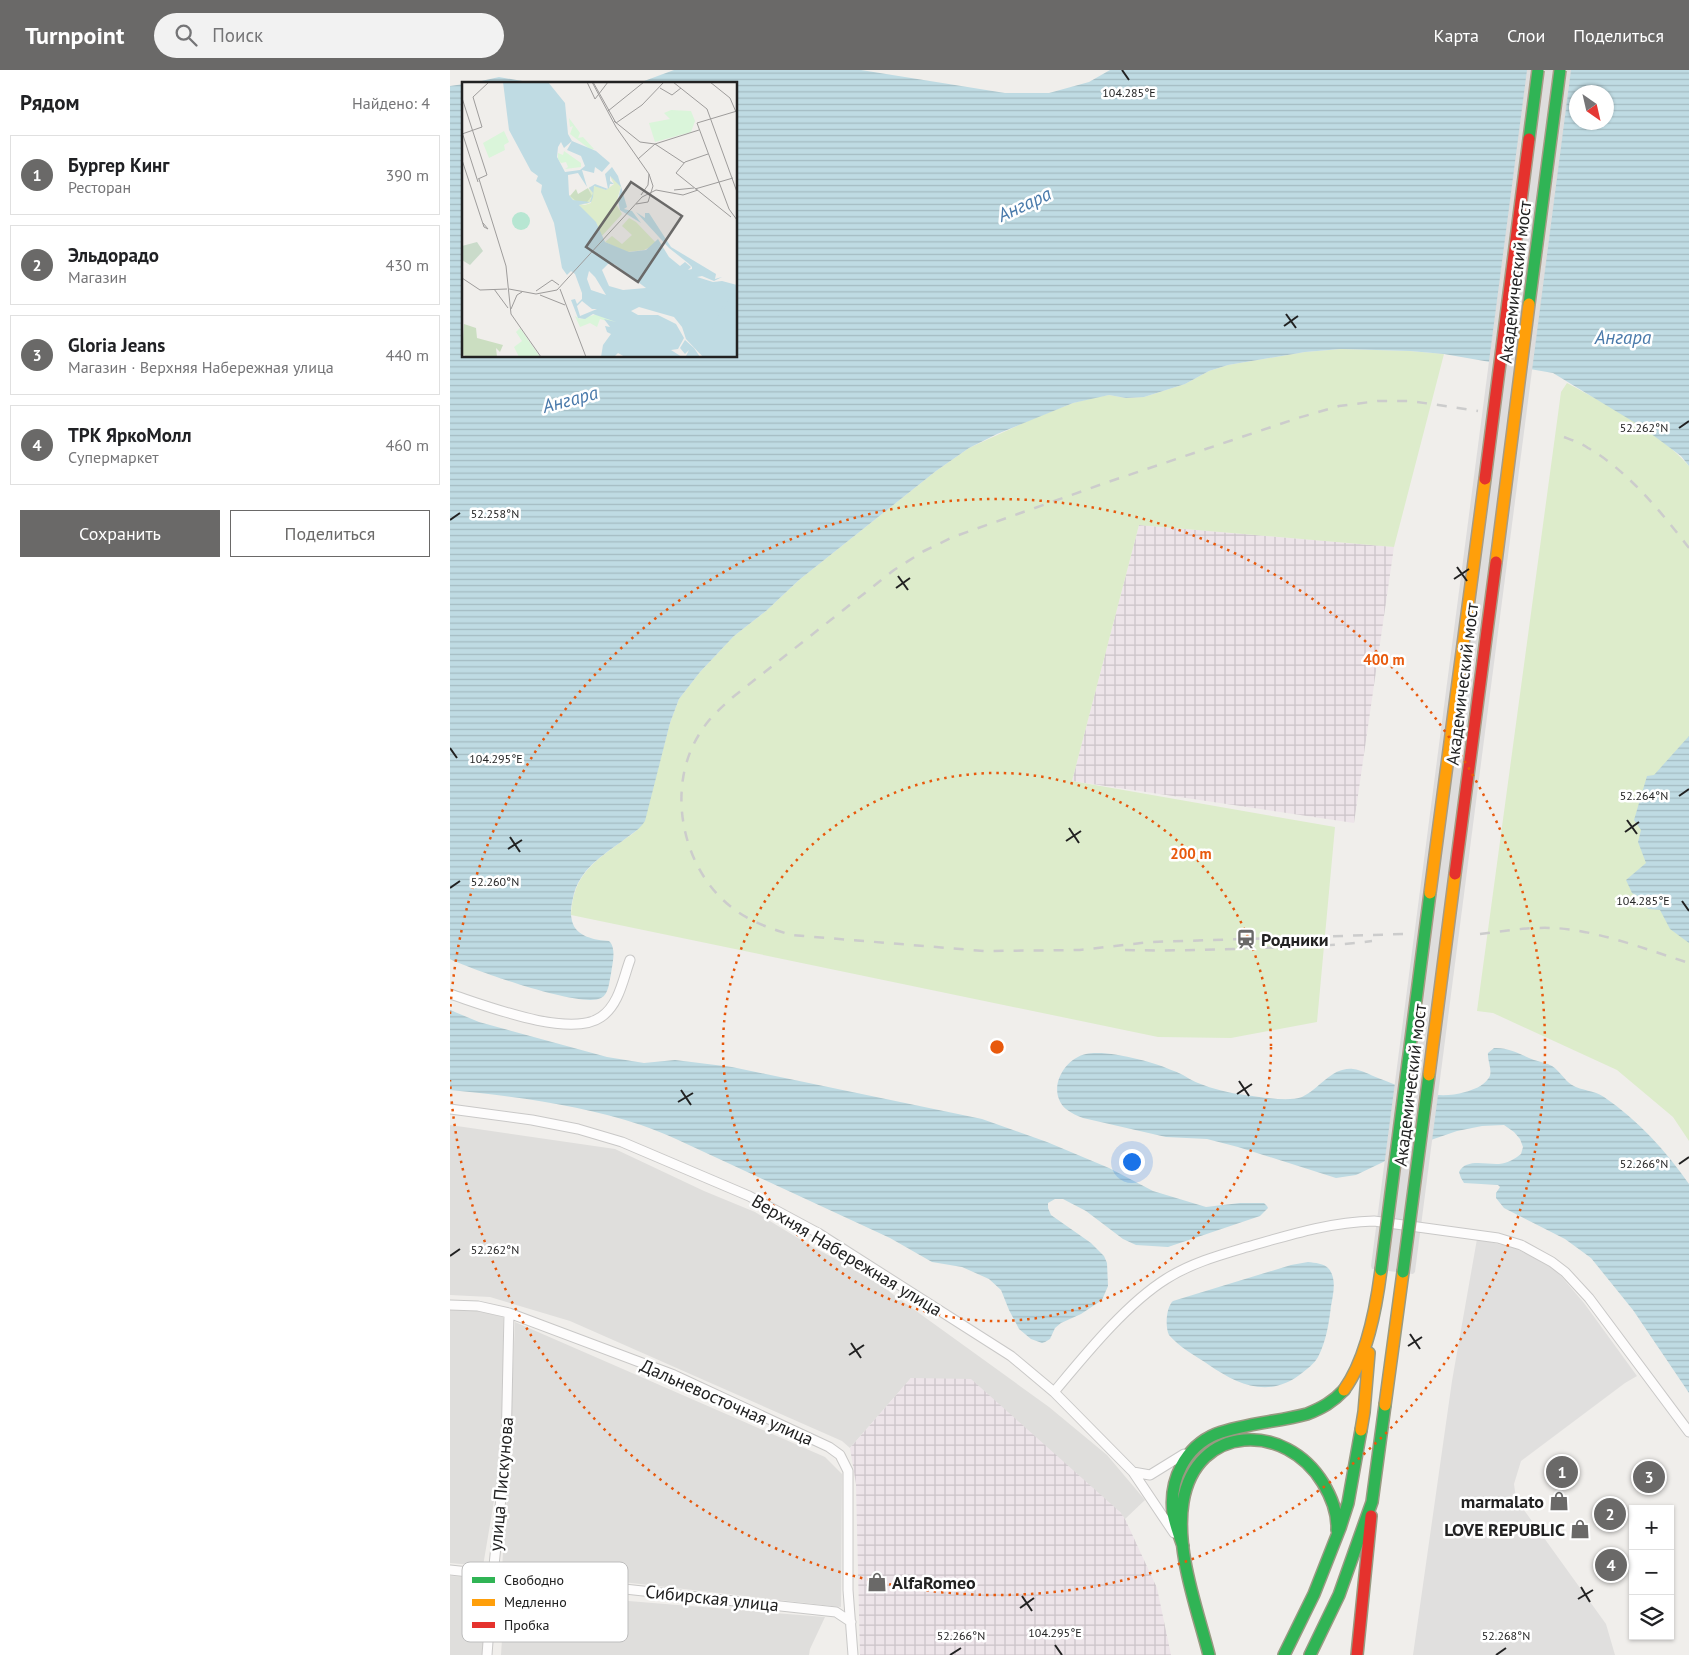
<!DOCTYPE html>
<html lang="ru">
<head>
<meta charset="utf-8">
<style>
  :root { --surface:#fff; --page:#f2f2f2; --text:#202124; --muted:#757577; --line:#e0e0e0; --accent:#6a6968 }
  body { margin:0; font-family:"PT Sans",sans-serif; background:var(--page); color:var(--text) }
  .controls { position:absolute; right:15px; bottom:15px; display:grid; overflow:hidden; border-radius:0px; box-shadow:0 1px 4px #0004 }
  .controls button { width:45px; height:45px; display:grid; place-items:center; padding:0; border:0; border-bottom:1px solid var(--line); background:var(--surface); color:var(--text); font:25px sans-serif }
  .compass { position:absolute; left:1119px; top:15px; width:45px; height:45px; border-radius:50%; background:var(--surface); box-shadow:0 1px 4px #0004; rotate:146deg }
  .you { position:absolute; left:681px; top:1091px; width:18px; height:18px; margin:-12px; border:4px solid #fff; border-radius:50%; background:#1a73e8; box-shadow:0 0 0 8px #1a73e833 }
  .badge { display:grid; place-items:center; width:32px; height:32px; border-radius:50%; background:var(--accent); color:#fff; font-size:16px; font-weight:700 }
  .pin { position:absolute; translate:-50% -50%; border:2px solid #fff; box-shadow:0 1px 5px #0006 }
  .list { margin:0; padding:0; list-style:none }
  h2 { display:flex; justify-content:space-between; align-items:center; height:65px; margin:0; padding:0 20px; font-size:21px }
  h2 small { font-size:16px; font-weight:400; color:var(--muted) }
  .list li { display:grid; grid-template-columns:32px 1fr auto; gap:15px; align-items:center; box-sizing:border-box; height:80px; margin:0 10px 10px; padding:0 10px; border:1px solid var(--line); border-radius:0px }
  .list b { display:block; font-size:19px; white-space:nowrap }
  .list p { margin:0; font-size:16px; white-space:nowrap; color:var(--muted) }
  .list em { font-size:16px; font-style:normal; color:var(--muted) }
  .actions { display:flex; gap:10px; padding:15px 20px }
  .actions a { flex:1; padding:11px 0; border:1px solid var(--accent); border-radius:0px; text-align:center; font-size:18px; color:var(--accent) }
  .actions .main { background:var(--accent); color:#fff }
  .icon { flex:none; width:28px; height:28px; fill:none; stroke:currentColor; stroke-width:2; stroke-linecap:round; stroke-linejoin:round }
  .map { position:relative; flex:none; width:1239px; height:1585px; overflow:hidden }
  header { display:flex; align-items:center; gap:30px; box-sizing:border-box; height:70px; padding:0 25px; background:var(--accent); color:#fff }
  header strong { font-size:24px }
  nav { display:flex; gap:28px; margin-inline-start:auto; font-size:18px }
  .search { width:350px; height:45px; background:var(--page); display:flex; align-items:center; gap:12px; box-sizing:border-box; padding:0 18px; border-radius:28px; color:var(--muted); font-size:19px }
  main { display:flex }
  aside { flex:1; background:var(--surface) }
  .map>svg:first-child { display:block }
  .residential { fill:#dfdedc }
  .industrial { fill:url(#industrial-grid) }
  .grass { fill:#ddeccb }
  .parking { fill:#e0dfde }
  .water { fill:url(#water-rules); fill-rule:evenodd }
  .pier { fill:#dedddd }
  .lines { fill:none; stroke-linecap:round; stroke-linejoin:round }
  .street-casing { stroke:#c9c8c7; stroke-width:11 }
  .fast-casing { stroke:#999a82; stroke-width:14 }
  .slow-casing { stroke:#999a82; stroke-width:14 }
  .jam-casing { stroke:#999a82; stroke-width:14 }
  .street { stroke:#fdfcfc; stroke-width:9 }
  .fast { stroke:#30b455; stroke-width:11 }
  .slow { stroke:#ff9f0a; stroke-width:11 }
  .jam { stroke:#e5322d; stroke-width:11 }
  .rail { stroke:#ccc; stroke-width:2.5; stroke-dasharray:10 10; stroke-linecap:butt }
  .fast-bridge-casing { stroke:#a79c86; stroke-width:14; stroke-linecap:butt }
  .slow-bridge-casing { stroke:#a79c86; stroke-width:14; stroke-linecap:butt }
  .jam-bridge-casing { stroke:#a79c86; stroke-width:14; stroke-linecap:butt }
  .fast-bridge { stroke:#30b455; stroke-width:11 }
  .slow-bridge { stroke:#ff9f0a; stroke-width:11 }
  .jam-bridge { stroke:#e5322d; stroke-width:11 }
  .ticks { fill:none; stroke:#222; stroke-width:2 }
  .ring { fill:none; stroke:#e8590c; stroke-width:2.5; stroke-dasharray:2.5 5 }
  .labels { text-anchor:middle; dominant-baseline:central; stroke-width:5; stroke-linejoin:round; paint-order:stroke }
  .street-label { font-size:18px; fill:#222; stroke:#fff }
  .poi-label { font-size:18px; font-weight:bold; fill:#222; stroke:#fff; text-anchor:start }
  .water-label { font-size:19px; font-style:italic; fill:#4a7aab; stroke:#fff }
  .inset-river { fill:none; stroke:#bfdbe3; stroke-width:2.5 }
  .inset-road { fill:none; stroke:#9e9c9b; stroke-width:1 }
  .view { fill:#6a6968; fill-opacity:0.15; stroke:#6a6968; stroke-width:2.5 }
  .inset-edge { fill:none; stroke:#222; stroke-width:2.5 }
  .key { fill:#fff; stroke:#bdbdbd; stroke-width:1 }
  .key-label { font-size:14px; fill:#222 }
  .ticks-label { font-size:12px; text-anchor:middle; fill:#222; stroke:#fff; stroke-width:5; stroke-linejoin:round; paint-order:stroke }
  .centre { fill:#e8590c; stroke:#fff; stroke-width:2.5 }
  .ring-label { font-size:15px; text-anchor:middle; font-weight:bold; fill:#e8590c; stroke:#fff; stroke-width:5; stroke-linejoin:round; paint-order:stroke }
</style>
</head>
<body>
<header>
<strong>Turnpoint</strong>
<div class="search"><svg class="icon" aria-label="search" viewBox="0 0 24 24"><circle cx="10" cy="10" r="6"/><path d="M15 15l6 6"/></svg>Поиск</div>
<nav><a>Карта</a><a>Слои</a><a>Поделиться</a></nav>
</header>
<main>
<aside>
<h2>Рядом<small>Найдено: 4</small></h2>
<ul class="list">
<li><span class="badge">1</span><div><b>Бургер Кинг</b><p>Ресторан</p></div><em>390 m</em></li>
<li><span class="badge">2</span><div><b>Эльдорадо</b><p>Магазин</p></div><em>430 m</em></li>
<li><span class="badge">3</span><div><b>Gloria Jeans</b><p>Магазин · Верхняя Набережная улица</p></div><em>440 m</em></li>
<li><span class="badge">4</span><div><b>ТРК ЯркоМолл</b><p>Супермаркет</p></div><em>460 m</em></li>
</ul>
<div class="actions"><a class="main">Сохранить</a><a>Поделиться</a></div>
</aside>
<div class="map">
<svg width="1239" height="1585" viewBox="0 0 1239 1585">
  <defs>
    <pattern id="industrial-grid" width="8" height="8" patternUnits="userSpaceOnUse" patternTransform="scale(1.25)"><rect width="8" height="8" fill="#ede4e9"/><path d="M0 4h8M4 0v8" fill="none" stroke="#cbc3c8"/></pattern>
    <pattern id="water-rules" width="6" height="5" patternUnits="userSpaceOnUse" patternTransform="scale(1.25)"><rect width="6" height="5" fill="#bfdbe3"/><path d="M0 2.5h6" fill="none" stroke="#a4bcc2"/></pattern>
  </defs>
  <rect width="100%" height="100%" fill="#f0eeeb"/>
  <path class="residential" d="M0,1055L165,1079L254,1121L305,1142L361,1176L419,1207L599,1337L657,1385L695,1430L675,1449L670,1442L461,1308L400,1378L392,1371L120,1251L40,1227L0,1225Z
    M0,1239L30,1241L53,1247V1378L33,1496L0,1493Z
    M65,1252L375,1387L392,1404L391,1537L52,1498L59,1392Z
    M0,1506L39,1508L32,1585H0Z
    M55,1521L375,1547L360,1579L359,1585H51Z"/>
  <path class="industrial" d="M689,455L944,477L904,753L622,711Z
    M461,1308L521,1309L670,1442L675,1449L707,1518L721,1585H410L406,1414L400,1378Z"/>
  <path class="grass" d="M891,279L960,281L994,284L944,477L689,455L622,711L885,757L867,952L781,968L708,967L121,845C123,804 144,792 175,769C183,764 189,759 194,751L220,653L229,629L250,602L284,566L316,541L349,510L486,401L519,378L582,349L623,333L642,328L659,325L676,328L694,327L735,314L759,301L778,295L855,282Z
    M1117,313C1159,336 1206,359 1239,396V1071L1223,1047L1167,1000L1043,943L1027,941L1111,322Z"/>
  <path class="parking" d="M1027,1169L1065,1178L1105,1199L1134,1233L1187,1306L1175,1313L1071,1391L1064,1414L1066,1429L1156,1554L1165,1585H963L1002,1311Z"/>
  <path class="water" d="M224,0H411L555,23H599L639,12L660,0H1239V396L1231,386L1192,357L1103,303L994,284L960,281L891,279L855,282L778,295L759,301L735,314L694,327L676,328L659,325L623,333L547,364L519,378L486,401L349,510L316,541L284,566L250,602L229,629L220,653L195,751C190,759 183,763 175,769C152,786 129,799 123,828C121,836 120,843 122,851C126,867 145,870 159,871C167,878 162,895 161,904C159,912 159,924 151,928C132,939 23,900 0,889V16L14,14V286H286V14H186ZM1126,22H1156V52H1126Z
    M49,7L90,14H18Z
    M1239,666V873L1220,859L1210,840L1198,839L1189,827L1182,823L1176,810L1196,793L1188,772L1191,760L1184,750L1197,706L1204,705Z
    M0,940L29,952L157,987L194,993L225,990L282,997L532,1049L597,1072L659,1098L703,1121L756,1137L790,1133H814L817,1136L818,1138L810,1146L718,1177L686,1175L673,1169L636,1141L613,1129H605L598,1133V1138L601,1145L641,1173L654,1186L657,1193L658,1216L652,1230L631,1244L611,1253L605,1258L600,1269L595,1272L592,1273L581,1269L569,1259L559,1240L551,1220L539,1209L512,1197L482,1192L440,1168L226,1069C215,1064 203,1059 191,1055C132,1035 62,1026 0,1020Z
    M1044,978C1059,977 1071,985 1084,990C1090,992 1097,993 1102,996C1110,1001 1114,1010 1122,1015C1132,1021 1144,1020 1154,1027C1188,1050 1216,1081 1239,1114V1323L1183,1240L1141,1188L1115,1169L1054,1138L1046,1128V1123L1050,1117L1048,1115L1014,1113L1011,1108L1009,1102C1016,1088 1037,1095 1049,1094C1058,1093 1065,1089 1071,1084L1073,1077L1070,1069L1064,1062L1054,1055L1032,1056L1007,1061L975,1072L906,1105L886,1108L788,1077L757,1069L716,1067L633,1048C627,1046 621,1043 616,1039C596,1021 613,989 636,984C656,979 705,992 724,1001C733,1004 740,1010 748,1013C763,1019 779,1023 795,1025C810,1027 838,1032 852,1027C870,1019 881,997 903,999C912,1000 920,1005 928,1008C956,1019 985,1031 1015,1022C1023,1020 1033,1016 1038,1009C1044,1002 1037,991 1038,983Z
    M858,1192C865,1193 874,1193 879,1199C887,1209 883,1225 881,1236C879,1253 876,1272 868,1287C864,1294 857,1299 852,1303C820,1329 788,1315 759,1295C746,1286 729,1277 719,1265C715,1257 716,1237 723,1231L841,1195Z"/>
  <path class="pier" d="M1077,0H1121L965,1202L963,1204L922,1199L921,1196Z"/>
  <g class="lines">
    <defs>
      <path id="street" d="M0,924C34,935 120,969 151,947C169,935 173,909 180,890
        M0,1039L82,1050L128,1059L172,1072L299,1126L368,1163L561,1286L604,1322L683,1402L724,1463
        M0,1235L28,1236L59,1243L224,1305L379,1377L390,1385L398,1401V1520L403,1585
        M604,1322C635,1285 676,1234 716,1209C741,1193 770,1185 797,1177C839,1165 880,1152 924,1151L1048,1168L1071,1175L1102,1192L1115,1202L1139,1228L1239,1362
        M683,1402L700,1405L734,1384
        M0,1500L386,1542L401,1552
        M37,1585L43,1505L56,1379L59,1243"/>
      <path id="fast" d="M733,1476C729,1465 725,1454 723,1443C719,1410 735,1377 766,1364C795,1353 828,1352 857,1344C872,1338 883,1332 894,1320
        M759,1585C747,1538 725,1480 733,1432C746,1353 836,1352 873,1413C882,1428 888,1443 887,1460
        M834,1585L864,1524L890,1458L898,1433L911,1360
        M860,1585L889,1525L922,1432L935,1335"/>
      <path id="slow" d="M894,1320C917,1288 926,1239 931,1200
        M935,1335L953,1202
        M911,1360L914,1342L919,1283"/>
      <path id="jam" d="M907,1585L921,1446"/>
    </defs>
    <use href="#street" class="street-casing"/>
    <use href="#fast" class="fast-casing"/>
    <use href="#slow" class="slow-casing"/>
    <use href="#jam" class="jam-casing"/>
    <use href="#street" class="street"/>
    <use href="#fast" class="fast"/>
    <use href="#slow" class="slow"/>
    <use href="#jam" class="jam"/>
    <path class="rail" d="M1114,367C1122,370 1131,373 1138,378C1176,399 1213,444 1239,478
      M953,864L700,872L630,880L534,881L341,865C319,858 298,851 280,836C230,796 215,713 252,660C260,647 272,637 283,627L444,500L474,481L503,467L658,412L848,348L889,336L928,331H961L1028,341
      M1030,864C1054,861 1078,857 1102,858C1144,859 1198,880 1239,893
      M675,880C718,881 762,880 806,878C845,877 883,876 922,871"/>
    <defs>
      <path id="fast-bridge" d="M1079,69L1088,0
        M1079,234L1110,0
        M931,1200L980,823
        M953,1202L979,1005"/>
      <path id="slow-bridge" d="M1046,492L1079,234
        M980,823L1035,409
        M979,1005L1005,804"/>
      <path id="jam-bridge" d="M1035,409L1079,69
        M1005,804L1046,492"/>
    </defs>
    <use href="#fast-bridge" class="fast-bridge-casing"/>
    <use href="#slow-bridge" class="slow-bridge-casing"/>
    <use href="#jam-bridge" class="jam-bridge-casing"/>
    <use href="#fast-bridge" class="fast-bridge"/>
    <use href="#slow-bridge" class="slow-bridge"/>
    <use href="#jam-bridge" class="jam-bridge"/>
  </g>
  <path class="ticks" d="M672,0L679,10M836,244L846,258M834,256L848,246M1229,358L1239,351M0,450L10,443M1007,497L1017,511M448,506L458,520M1004,509L1019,499M446,518L460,508M0,678L7,688M1229,726L1239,719M1177,750L1187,764M619,758L629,773M1175,762L1189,752M60,767L70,782M616,771L631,761M58,779L72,770M0,818L10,811M1232,831L1239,841M789,1011L799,1026M231,1020L241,1035M787,1024L802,1014M228,1032L243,1023M1229,1094L1239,1087M0,1186L10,1179M960,1264L970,1279M401,1273L411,1288M958,1276L972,1267M399,1285L414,1275M1131,1517L1140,1532M572,1526L582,1541M1128,1529L1143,1520M570,1538L584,1528M605,1575L612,1585M500,1585L511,1578M1046,1585L1056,1578"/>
  <g class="ring">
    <circle cx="547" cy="977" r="274"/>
    <path d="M0 944A548 548 0 1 1 0 1010"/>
  </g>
  <defs>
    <symbol id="station-bare" viewBox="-9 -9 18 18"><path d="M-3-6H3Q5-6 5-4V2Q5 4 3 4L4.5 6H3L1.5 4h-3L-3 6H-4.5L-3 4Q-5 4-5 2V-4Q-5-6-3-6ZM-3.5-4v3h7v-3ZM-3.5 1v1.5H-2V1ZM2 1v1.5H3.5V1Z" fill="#6a6968" stroke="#fff" stroke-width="2.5" paint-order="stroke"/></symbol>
    <symbol id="shop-bare" viewBox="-9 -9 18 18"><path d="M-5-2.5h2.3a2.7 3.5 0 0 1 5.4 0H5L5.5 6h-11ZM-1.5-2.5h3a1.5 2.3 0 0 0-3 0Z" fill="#6a6968" stroke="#fff" stroke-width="2.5" paint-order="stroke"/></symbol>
  </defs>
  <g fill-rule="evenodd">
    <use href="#station-bare" x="782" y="855" width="28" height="28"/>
    <use href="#shop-bare" x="1095" y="1417" width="28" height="28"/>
    <use href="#shop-bare" x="1116" y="1445" width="28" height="28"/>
    <use href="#shop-bare" x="413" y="1498" width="28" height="28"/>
  </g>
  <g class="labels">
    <g class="street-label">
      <text transform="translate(1065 212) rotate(-83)">Академический мост</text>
      <text transform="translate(1012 614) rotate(-83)">Академический мост</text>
      <text transform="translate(960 1015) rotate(-83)">Академический мост</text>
      <text transform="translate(397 1185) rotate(31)">Верхняя Набережная улица</text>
      <text transform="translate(277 1332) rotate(24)">Дальневосточная улица</text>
      <text transform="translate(51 1414) rotate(-85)">улица Пискунова</text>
      <text transform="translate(262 1528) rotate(6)">Сибирская улица</text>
    </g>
    <g class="poi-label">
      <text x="811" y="869">Родники</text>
      <text x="1094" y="1431" text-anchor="end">marmalato</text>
      <text x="1115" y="1459" text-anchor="end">LOVE REPUBLIC</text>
      <text x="442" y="1512">AlfaRomeo</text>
    </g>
    <g class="water-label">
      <text transform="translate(574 134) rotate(-25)">Ангара</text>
      <text x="1173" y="267">Ангара</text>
      <text transform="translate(120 329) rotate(-15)">Ангара</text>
    </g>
  </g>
  <g transform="translate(12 12)">
    <rect width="275" height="275" fill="#f0eeeb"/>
    <path d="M148,94L159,104L154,122L160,132L138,156L135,142L117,124L118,122L123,123L129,121V119L125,122L114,121L109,116L107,113L121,120L129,116L127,105L134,104L144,108L152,102ZM167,136L174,140L195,162L182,168L165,170L143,160L150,154L160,162L170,153L160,144Z" fill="#ddeccb"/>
    <path d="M126,106L130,114L125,120H115L108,114L114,107L116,112ZM2,242L14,246L15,256L41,263L38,270L34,266L35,275H5L0,272Z" fill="#cbdec1"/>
    <path d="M15,160L21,169L8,183L0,178V164Z" fill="#cadbca"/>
    <path d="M209,28L229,29L233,39L229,50L193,60L187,41L208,37L202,31ZM107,36L118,51L116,56L121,55L132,67L129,68L108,52L111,44L108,45ZM42,49L47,60L42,63L43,68L27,76L21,61ZM96,68V71L101,73L102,69L119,81V85L103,87L106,85L104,80L99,81L96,77ZM142,230L158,239L151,241L138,237L135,245L128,241L118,245L113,234L118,237ZM58,246L78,275H57L52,265L60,259L54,250Z" fill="#daf5da"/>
    <path d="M50 139a9 9 0 1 1 18 0a9 9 0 1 1-18 0Z" fill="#b7e6d2"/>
    <path d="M41,0H86L103,21L106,52L110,59L134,69L148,81L140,90L133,85L132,91L120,88L125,105L116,91L106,93L107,113L111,118L128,120L131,111L127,106L133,102L146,107L143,92L150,85L156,94L165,125L162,127L170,129L179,141L158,128L156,118L159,105L148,94V99L152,102H148L147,106L144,108L132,104L131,115L129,120L117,123L134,140L143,160L167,170L184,168L196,157L207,175L218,184L223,180L229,185L226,188L230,187V185L226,181L207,166L174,130L183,136V131H187L209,165L254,192L253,197L260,195L252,199L240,194L235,195L251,200L260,199L275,203V275H241L224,257L220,245L212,235L177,225L169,229L176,233H196L214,242L222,256L216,267L209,268L220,275H163L156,271L152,275H139L141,263L149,252L145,250L143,244L148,245L142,237L154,240L131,232L123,237L116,236L109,218L113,217L115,222L120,217V211L113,192L109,189L105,193L100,186L92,141L79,110L80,103L74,99L76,94L69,89L47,48ZM110,59L105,68L119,74L123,84L118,88L103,90L95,75L96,65L99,60L102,66ZM146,182H152L184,206L161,208L147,204L140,188ZM127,189L133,195L144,213L129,208L125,197ZM120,219L130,227H135L118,234L115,224ZM223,258L232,266L238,275L224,274L227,268L223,272L218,266Z" fill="#bfdbe3" fill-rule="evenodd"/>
    <path class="inset-river" d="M251,247L271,206"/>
    <path class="inset-road" d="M125,0L133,17L146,0M130,0L154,45L187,92L191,104L186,120L174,122M131,0L154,41L180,23L202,0M211,0L245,27L275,110M248,0L268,16L274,30M198,6L210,13L219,6M0,16L25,93L16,97M146,29L182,0M275,29L235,41L267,127L275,138M152,39L178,60L193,62L222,81M0,50L16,100M0,52L20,45L11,15L27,0M246,72L223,80L214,91L269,135M176,77L193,62L237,48M0,78L22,145L26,147L21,141M17,97L44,184L49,232L79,275M233,107L271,96M212,108L232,106M179,113L186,103L187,92M0,196L18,208L45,207M32,207L46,226M47,207L74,212L95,208L180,115L194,108L221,113L236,108M98,207L124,275M74,209L90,198L97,203M78,213L103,223M49,227L55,213L60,210"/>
    <path class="view" d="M169,100L220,134L176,200L124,165Z"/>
    <rect width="275" height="275" class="inset-edge"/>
  </g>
  <rect x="12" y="1492" width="166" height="80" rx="8" class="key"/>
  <rect x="22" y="1507" width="23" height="6" fill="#30b455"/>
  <rect x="22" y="1529" width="23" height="7" fill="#ff9f0a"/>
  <rect x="22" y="1552" width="23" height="6" fill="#e5322d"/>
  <g class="key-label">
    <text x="54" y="1515">Свободно</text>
    <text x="54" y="1537">Медленно</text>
    <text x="54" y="1560">Пробка</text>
  </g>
  <g class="ticks-label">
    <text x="679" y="27">104.285°E</text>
    <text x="1194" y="362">52.262°N</text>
    <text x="45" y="448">52.258°N</text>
    <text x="46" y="693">104.295°E</text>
    <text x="1194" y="730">52.264°N</text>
    <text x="45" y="816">52.260°N</text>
    <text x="1193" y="835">104.285°E</text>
    <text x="1194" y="1098">52.266°N</text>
    <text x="45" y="1184">52.262°N</text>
    <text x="605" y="1567">104.295°E</text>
    <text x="511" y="1570">52.266°N</text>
    <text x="1056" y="1570">52.268°N</text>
  </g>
  <circle cx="547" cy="977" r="8" class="centre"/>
  <g class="ring-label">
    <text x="934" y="595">400 m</text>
    <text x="741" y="789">200 m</text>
  </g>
</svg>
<div class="controls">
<button>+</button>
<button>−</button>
<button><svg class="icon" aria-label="layers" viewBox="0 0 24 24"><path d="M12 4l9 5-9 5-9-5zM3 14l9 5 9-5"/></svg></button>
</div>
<svg class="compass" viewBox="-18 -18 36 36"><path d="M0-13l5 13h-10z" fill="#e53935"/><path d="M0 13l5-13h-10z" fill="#757577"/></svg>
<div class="you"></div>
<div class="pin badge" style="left:1112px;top:1402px">1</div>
<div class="pin badge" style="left:1160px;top:1444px">2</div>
<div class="pin badge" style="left:1199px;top:1407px">3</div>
<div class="pin badge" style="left:1161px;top:1495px">4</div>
</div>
</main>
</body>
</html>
